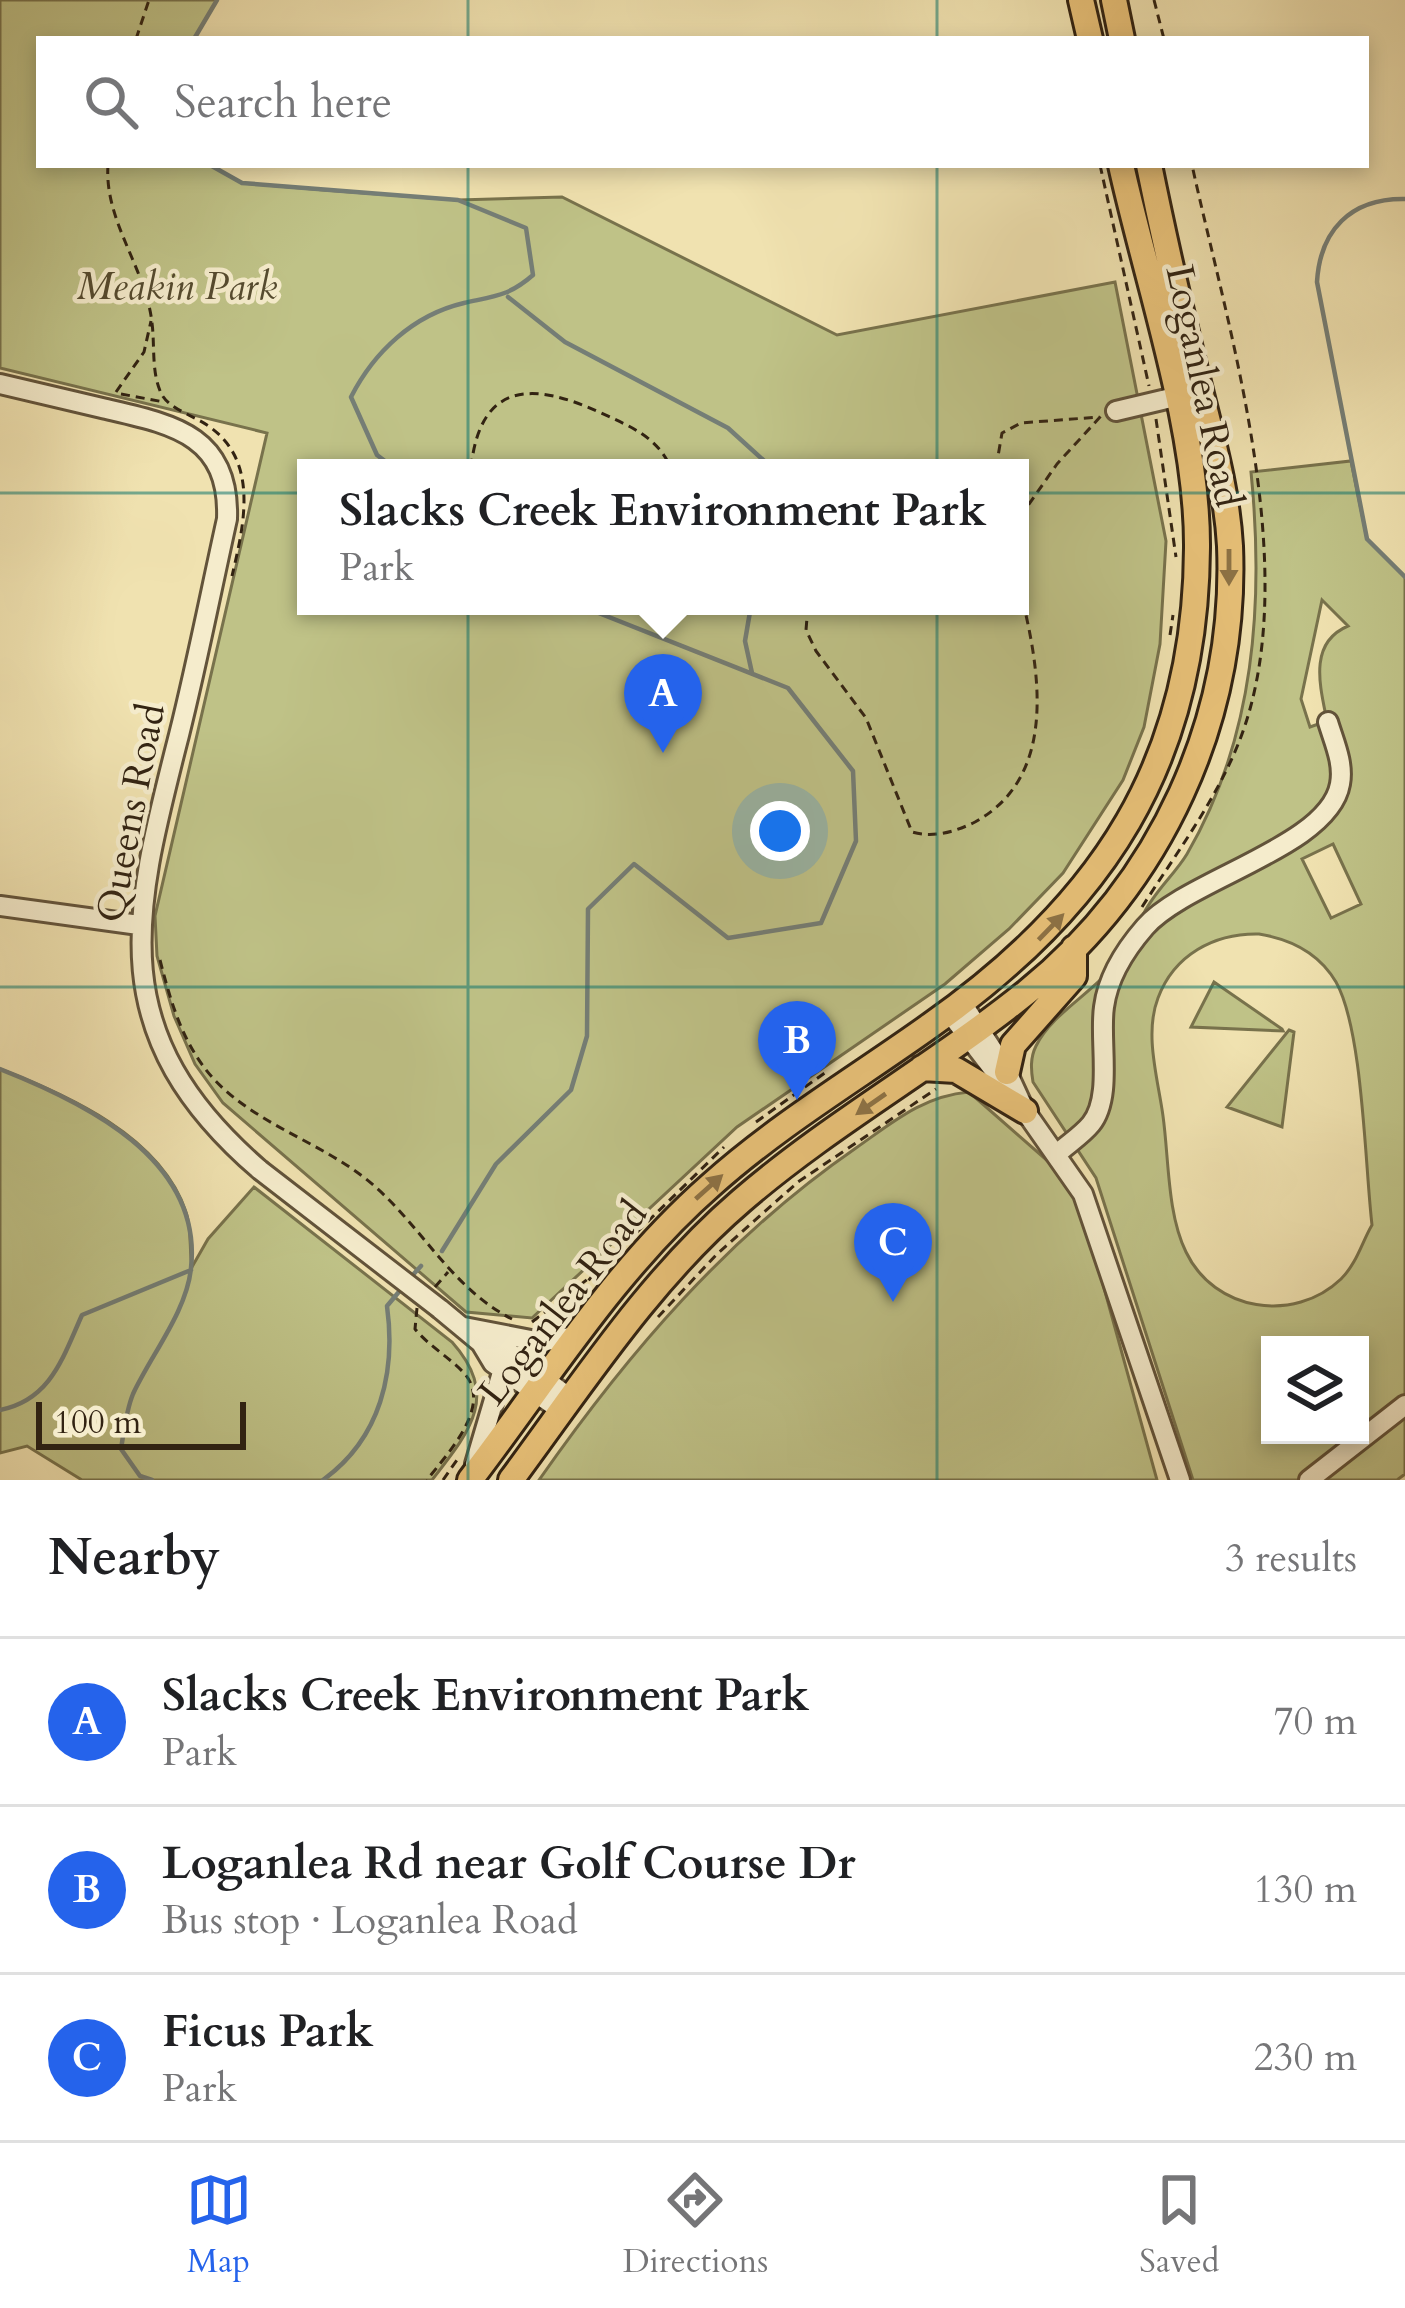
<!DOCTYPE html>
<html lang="en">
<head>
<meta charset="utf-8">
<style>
  :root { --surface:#fff; --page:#f2f2f2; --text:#202124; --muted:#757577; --line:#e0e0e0; --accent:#2563eb }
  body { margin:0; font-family:Cardo,serif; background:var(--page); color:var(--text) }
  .controls { position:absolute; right:36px; bottom:36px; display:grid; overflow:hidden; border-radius:0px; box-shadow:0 6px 18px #0003 }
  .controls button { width:108px; height:108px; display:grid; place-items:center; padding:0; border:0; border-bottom:3px solid var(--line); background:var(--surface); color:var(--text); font:60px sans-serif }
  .scale { position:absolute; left:36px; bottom:30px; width:210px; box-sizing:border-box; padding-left:12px; border:6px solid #322312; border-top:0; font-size:33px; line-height:42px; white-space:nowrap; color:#322312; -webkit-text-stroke:9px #f5eccc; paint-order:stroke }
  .you { position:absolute; left:780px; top:831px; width:42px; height:42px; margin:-30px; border:9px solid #fff; border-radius:50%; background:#1a73e8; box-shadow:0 0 0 18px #1a73e833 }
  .badge { display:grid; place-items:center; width:78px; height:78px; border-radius:50%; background:var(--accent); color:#fff; font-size:39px; font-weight:700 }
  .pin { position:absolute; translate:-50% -99px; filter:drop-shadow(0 3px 6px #0008) }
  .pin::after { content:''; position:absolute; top:63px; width:42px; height:36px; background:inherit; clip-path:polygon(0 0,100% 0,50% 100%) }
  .popup { position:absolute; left:297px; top:459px; width:732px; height:156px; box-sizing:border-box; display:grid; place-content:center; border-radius:0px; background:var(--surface); filter:drop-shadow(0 3px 9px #0005); font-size:39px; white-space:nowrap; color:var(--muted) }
  .popup b { font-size:45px; color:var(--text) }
  .popup::after { content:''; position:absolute; left:50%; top:100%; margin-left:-24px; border:24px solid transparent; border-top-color:var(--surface) }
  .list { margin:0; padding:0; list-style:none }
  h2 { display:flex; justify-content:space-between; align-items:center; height:156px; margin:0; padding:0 48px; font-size:51px }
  h2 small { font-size:39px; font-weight:400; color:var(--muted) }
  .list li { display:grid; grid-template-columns:78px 1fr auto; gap:36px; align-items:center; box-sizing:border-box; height:168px; padding:0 48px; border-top:3px solid var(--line) }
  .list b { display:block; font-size:45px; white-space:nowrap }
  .list p { margin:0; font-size:39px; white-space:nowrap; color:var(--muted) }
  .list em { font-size:39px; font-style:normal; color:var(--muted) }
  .icon { flex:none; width:66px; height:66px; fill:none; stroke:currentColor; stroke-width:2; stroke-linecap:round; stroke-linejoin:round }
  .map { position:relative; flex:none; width:1405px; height:1480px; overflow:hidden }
  .search { position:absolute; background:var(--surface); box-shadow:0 6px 18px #0003; left:36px; right:36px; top:36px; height:132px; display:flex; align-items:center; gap:30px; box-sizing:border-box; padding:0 42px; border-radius:0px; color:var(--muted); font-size:45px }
  .sheet { height:660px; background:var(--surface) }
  nav { display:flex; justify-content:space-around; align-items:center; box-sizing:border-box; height:168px; border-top:3px solid var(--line); background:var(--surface); font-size:33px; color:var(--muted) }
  nav a { display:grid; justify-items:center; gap:6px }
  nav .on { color:var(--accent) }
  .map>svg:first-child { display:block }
  .green { fill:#bfc287; stroke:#78724c; stroke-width:3; fill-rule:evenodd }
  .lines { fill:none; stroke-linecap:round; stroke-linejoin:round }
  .stream { stroke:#757e76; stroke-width:4.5 }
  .minor-casing { stroke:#62533a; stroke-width:24 }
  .major-casing { stroke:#322312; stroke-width:30 }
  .path { stroke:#322312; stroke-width:3; stroke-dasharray:9 6; stroke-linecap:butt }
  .minor { stroke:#f5eccc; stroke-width:18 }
  .major { stroke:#e8c178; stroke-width:24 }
  .minor-bridge-casing { stroke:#62533a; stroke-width:24; stroke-linecap:butt }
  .minor-bridge { stroke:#f5eccc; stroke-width:18 }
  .oneway { fill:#8d7245 }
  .grid { fill:none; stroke:#0f766e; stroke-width:3; stroke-opacity:0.55 }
  .labels { text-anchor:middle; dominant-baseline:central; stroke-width:9; stroke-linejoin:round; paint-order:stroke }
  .park-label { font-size:39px; font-style:italic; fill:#554b2f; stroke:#f5eccc }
  .street-label { font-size:39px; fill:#322312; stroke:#f5eccc }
</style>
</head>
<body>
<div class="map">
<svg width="1405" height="1480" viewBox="0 0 1405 1480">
  <rect width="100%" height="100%" fill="#f0e2b0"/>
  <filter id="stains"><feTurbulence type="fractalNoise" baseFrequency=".00167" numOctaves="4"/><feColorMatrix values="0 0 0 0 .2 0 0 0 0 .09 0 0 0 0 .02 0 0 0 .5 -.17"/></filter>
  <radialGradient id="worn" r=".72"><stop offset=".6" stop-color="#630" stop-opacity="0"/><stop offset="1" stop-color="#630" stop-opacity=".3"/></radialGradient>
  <path class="green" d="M0,0H217L194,39H39V165H210L242,183L324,190L458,200L562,197L837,335L1115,282L1166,541L1160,644L1144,727L1123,780L1063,873L1009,929L945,984L737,1127L532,1318L466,1312L223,1103L195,1064L174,1016L157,956L155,916L267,433L0,368ZM306,468H1020V606H306Z
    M1351,461L1367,539L1405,577V1474L1397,1480H1193L1096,1178L1033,1082C1031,1070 1030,1058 1036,1046C1051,1015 1090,994 1112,968C1127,950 1134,932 1144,913C1155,891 1175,874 1187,854C1255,737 1264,602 1251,472ZM1322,600L1348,626C1308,643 1320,686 1327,721L1310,727L1301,699ZM1333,844L1361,904L1331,918L1302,859ZM1259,934C1290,939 1319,953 1336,982C1363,1030 1365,1166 1372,1225C1362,1242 1357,1263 1341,1279C1294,1324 1214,1311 1186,1252C1167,1213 1169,1159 1163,1116C1158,1079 1144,1034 1158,998C1174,955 1214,933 1259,934ZM1270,1345H1360V1435H1270Z
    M1214,982L1282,1029L1283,1031L1191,1027Z
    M1289,1030L1294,1032L1282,1127L1227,1107Z
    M0,1069C67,1095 161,1136 186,1212C192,1228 189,1250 192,1267L208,1239L254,1187L452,1342C500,1396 470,1431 432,1480H82L27,1446L0,1453Z
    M969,1092L1066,1177L1088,1230L1157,1480H539C628,1353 727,1237 856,1148C893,1122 923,1096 969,1092Z"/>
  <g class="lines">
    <path class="stream" d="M194,39L217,0
      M210,165L242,183L458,200L526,228L533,275C509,296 495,296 464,303C413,315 374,352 351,397L377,455L394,468
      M1405,199C1350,198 1320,231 1317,282L1367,539L1405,577
      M508,297L565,342L728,428L772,468
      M751,606L745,641L752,673
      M0,1069C84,1102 203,1159 191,1268C187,1311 151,1355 133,1394C126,1411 124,1431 121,1449L140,1476L152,1480
      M442,1251L496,1164L571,1090L587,1036L588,909L634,864L728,938L821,923L856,841L853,771L788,688L581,606
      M410,1278L421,1266
      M0,1410C51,1400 63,1357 82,1315L191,1270
      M323,1480C381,1438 396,1372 387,1306L403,1287"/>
    <defs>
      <path id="minor" d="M0,384C34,392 68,400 102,408C170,424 230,433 227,519C211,591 197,663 179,735C133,915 101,1033 260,1170
        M1116,411L1175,397
        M0,906L139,925
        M962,1003L1007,1072L1025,1111L1083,1194L1180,1480
        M949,1012L1013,1095
        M1057,1154C1068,1144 1082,1135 1091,1124C1113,1097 1099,1040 1104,1007C1108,976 1125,950 1145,927C1187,879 1329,847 1340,784C1344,763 1334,742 1328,722
        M440,1309L481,1343L493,1363L562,1411
        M464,1327L541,1342L575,1336
        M481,1343L503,1348L571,1399
        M475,1464L503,1369
        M1309,1480L1405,1405"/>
      <path id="major" d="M1081,0L1090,39
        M1114,0L1122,39
        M922,1068L956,1070L1025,1111
        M1007,1072L1013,1045L1074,976V948
        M470,1480C548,1378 614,1270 711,1185C779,1124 857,1078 931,1025C1103,904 1196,762 1197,548C1198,428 1147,283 1121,165
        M511,1480C583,1383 649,1280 741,1201C830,1124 935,1066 1027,992C1161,883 1237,720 1230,546C1227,491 1212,439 1199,386C1181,313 1164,239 1149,165"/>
    </defs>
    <use href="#minor" class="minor-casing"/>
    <use href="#major" class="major-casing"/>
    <path class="path" d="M1154,0L1164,39
      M136,39L149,0
      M108,165C104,221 146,268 152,323C155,346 151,374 162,395C170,409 194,416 207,425C260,460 244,525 232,576
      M1100,165L1149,386
      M116,392L144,352L151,321
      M121,394L164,402
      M1156,419L1176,557
      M471,468C480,381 533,382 599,412C629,426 657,436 671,468
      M996,468L1002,433L1021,423L1099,417
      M1020,517L1057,464L1101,416
      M808,606L806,630L816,651L866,718L912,832C933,838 955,832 975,822C1059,776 1040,669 1020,590
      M1170,635L1173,615
      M1142,907C1177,852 1215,802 1239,742C1305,575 1229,334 1192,165
      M160,960C171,1003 183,1044 212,1077C253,1123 318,1141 366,1179C420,1222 449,1287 512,1319
      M756,1122L826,1072
      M594,1274L724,1147
      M435,1287L448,1272
      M417,1308L415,1329C429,1346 449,1357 464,1373C494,1406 446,1455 427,1480
      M658,1317L717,1254L798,1182L936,1089
      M532,1322L593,1275L553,1324
      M443,1480L459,1457"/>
    <use href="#minor" class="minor"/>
    <use href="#major" class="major"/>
    <defs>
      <path id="minor-bridge" d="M260,1170L440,1309"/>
    </defs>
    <use href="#minor-bridge" class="minor-bridge-casing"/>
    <use href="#minor-bridge" class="minor-bridge"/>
  </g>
  <defs><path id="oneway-solid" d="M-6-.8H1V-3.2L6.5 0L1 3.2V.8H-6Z" transform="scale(3)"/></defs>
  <g class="oneway">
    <use href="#oneway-solid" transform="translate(1229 567) rotate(90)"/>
    <use href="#oneway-solid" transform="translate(1051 927) rotate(-46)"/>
    <use href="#oneway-solid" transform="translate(871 1104) rotate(145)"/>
    <use href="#oneway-solid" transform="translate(709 1187) rotate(-42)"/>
  </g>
  <path class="grid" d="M468,0V39M937,0V39M468,165V1480M937,165V1480M0,493H1405M0,987H1405"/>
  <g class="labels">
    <g class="park-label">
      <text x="177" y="286">Meakin Park</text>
    </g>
    <g class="street-label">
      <text transform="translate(1204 386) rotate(78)">Loganlea Road</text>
      <text transform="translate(131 813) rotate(-79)">Queens Road</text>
      <text transform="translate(563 1303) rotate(-52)">Loganlea Road</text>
    </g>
  </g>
  <rect width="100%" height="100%" filter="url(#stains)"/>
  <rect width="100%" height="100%" fill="url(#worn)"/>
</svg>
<div class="controls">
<button><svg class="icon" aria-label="layers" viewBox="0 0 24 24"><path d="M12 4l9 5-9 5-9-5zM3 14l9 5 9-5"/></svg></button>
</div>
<div class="scale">100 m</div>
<div class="you"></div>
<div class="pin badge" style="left:663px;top:753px">A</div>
<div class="popup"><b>Slacks Creek Environment Park</b>Park</div>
<div class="pin badge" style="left:797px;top:1100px">B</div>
<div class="pin badge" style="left:893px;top:1302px">C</div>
<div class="search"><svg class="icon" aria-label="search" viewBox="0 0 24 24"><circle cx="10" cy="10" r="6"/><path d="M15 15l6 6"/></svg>Search here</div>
</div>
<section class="sheet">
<h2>Nearby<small>3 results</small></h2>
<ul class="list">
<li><span class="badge">A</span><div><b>Slacks Creek Environment Park</b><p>Park</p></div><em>70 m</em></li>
<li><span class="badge">B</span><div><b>Loganlea Rd near Golf Course Dr</b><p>Bus stop · Loganlea Road</p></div><em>130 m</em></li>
<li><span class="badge">C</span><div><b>Ficus Park</b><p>Park</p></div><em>230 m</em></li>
</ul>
</section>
<nav>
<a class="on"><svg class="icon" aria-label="map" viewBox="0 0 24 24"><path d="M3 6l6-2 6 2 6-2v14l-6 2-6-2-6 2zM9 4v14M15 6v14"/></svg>Map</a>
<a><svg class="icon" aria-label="directions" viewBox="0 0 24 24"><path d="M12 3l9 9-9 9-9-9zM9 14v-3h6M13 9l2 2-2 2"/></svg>Directions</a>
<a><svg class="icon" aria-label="saved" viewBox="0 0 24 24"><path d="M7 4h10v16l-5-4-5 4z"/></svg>Saved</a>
</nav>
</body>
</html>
